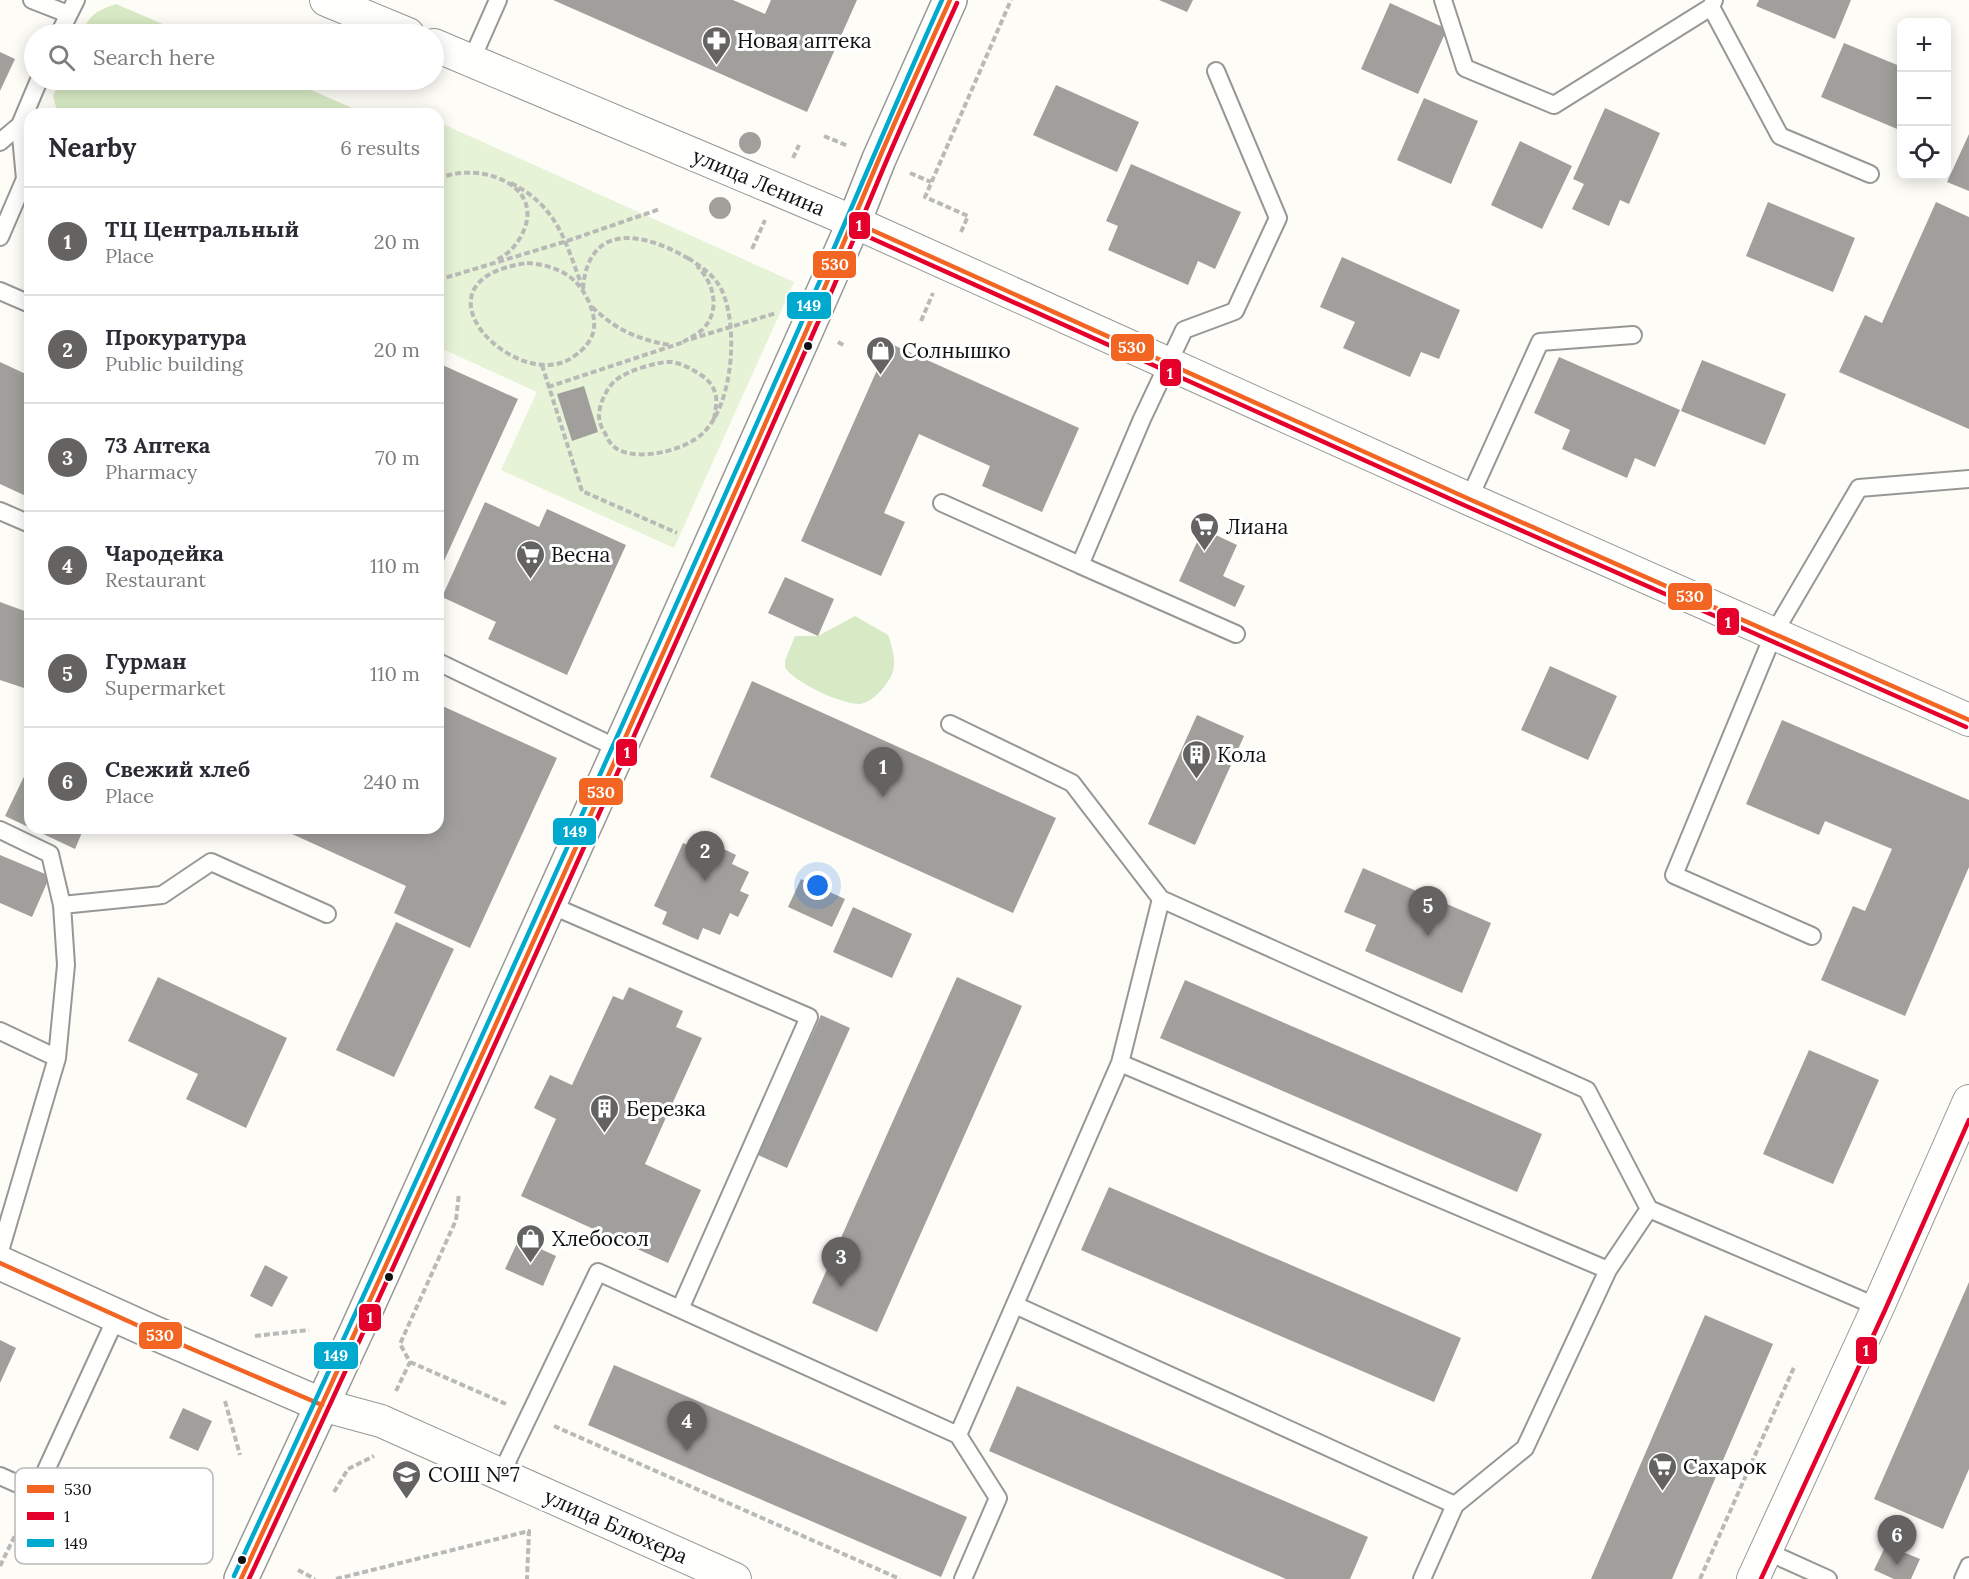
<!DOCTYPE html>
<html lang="en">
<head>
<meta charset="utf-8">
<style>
  :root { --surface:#fff; --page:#f2f2f3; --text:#2b2b33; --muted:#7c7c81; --line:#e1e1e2; --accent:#646362 }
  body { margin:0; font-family:Lora,serif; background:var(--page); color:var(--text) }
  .controls { position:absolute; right:18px; top:18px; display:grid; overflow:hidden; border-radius:12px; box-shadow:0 3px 15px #0003 }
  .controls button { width:54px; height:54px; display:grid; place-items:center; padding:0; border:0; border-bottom:2px solid var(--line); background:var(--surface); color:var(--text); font:30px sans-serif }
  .you { position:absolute; left:818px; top:886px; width:21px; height:21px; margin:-15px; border:4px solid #fff; border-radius:50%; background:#1a73e8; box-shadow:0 0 0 9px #1a73e833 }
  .badge { display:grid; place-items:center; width:39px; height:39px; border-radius:50%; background:var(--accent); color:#fff; font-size:20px; font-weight:700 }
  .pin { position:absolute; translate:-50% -50px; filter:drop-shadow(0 2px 3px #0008) }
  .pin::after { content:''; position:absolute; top:32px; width:21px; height:18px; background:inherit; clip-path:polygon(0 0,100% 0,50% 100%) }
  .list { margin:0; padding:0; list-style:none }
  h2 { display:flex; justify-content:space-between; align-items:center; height:78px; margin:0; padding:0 24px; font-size:26px }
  h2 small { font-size:20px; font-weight:400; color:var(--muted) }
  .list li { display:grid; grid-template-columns:39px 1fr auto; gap:18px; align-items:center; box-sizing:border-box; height:108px; padding:0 24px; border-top:2px solid var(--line) }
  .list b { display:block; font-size:22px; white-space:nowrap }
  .list p { margin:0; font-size:20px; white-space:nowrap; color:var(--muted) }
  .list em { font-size:20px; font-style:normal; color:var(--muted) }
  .icon { flex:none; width:33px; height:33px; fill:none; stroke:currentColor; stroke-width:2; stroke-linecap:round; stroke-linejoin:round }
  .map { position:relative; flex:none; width:1969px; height:1579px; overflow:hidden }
  .search { position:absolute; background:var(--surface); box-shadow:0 3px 15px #0003; left:24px; top:24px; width:420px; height:66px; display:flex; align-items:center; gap:15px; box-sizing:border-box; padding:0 21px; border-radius:33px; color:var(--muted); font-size:22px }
  .panel { position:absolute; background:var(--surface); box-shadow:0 3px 15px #0003; left:24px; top:108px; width:420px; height:726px; border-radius:18px }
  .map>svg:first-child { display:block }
  .green { fill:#e7f3d7 }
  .forest { fill:#d8eac5 }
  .building { fill:#a19f9c }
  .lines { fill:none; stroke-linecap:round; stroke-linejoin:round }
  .service-casing { stroke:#979795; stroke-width:20 }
  .minor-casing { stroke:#979795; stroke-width:34 }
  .tertiary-casing { stroke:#979795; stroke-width:36 }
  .path { stroke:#b9b9b8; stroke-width:4; stroke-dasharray:6 3; stroke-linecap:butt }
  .service { stroke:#fffffe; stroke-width:16 }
  .minor { stroke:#fffffe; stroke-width:32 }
  .tertiary { stroke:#fffffe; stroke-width:33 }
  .bus-1-casing { stroke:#fff; stroke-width:9 }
  .bus-2-casing { stroke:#fff; stroke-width:9 }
  .bus-3-casing { stroke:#fff; stroke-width:9 }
  .bus-1 { stroke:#f26522; stroke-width:4.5 }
  .bus-2 { stroke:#e4002b; stroke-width:4.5 }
  .bus-3 { stroke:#00a9ce; stroke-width:4.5 }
  .bus-dot { fill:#111; stroke:#fff; stroke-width:2 }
  .labels { text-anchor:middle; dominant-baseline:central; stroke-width:6; stroke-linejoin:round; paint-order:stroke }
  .poi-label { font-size:21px; fill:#111; stroke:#fff; text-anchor:start }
  .street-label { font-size:21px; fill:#111; stroke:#fff }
  .key { fill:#fff; stroke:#b8b8b8; stroke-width:1.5 }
  .key-label { font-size:16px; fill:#111 }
  .line-badge { stroke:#fff; stroke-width:2 }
  .badge-label { font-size:16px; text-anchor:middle; font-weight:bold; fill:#fff }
</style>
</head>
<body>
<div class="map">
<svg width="1969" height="1579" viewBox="0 0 1969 1579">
  <rect width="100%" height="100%" fill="#fdfcf7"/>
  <path class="green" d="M443,124L794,282L674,548L501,470L537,392L438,347V134Z"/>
  <path class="forest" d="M116,4L186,34H81C90,15 95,11 116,4Z
    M60,80H288L366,114H58L53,96Z
    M855,616L888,635C892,646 896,660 893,671C890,683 871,705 858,704C839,703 796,683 785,668V661L795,636H818Z"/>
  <path class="building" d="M553,0H733L765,14L771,0H857L807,112Z
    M1159,0H1193L1187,12Z
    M1759,0H1851L1835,39L1756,6Z
    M1390,3L1447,29L1418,94L1361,69Z
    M1844,43L1902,67V131L1821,97Z
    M0,52L15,59L0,91Z
    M1056,85L1139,122L1117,172L1033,135Z
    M1424,98L1478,121L1451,184L1397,160Z
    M1605,108L1660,133L1629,204L1620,200L1609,226L1572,209L1584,184L1573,179Z
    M739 143a11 11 0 1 1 22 0a11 11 0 1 1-22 0Z
    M1969,134V191L1947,182Z
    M1520,141L1572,166L1542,229L1491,205Z
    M1131,164L1241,212L1215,269L1198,261L1188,285L1108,250L1118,226L1106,221Z
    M709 208a11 11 0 1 1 22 0a11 11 0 1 1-22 0Z
    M1768,202L1855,238L1833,292L1746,256Z
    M1936,202L1969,217V429L1839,372L1865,315L1882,323Z
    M1342,257L1460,310L1439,359L1421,352L1410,377L1343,348L1355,322L1320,307Z
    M889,343L1079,428L1042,512L982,486L990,466L919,434L884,513L905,522L881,576L801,541Z
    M1559,357L1680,410L1655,467L1635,458L1627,478L1562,449L1570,430L1534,413Z
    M1702,360L1786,394L1765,445L1681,411Z
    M0,362L30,376V488L26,496L0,484Z
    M438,363L518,399L438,574Z
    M584,386L598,432L572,441L557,394Z
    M485,502L539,527L547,509L626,545L567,675L488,639L496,622L442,597Z
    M1203,529L1237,545L1223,576L1245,586L1235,607L1179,581Z
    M785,577L834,599L818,636L768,613Z
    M0,602L30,613V690L0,680Z
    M1550,666L1617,696L1588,760L1521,730Z
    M752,681L1056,818L1013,913L710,777Z
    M438,704L557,758L470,948L394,913L406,886L279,828H438Z
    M1197,715L1244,736L1195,845L1148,824Z
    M1782,720L1969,800V867L1905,1016L1821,980L1853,906L1865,911L1892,849L1825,821L1819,835L1746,804Z
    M30,764V828H84L75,849L5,816Z
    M701,838L736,855L732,864L749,872L740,891L749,895L738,917L730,913L720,935L703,928L698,940L662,924L667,912L654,906L683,843L696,848Z
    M0,855L50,876L32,917L0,903Z
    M1363,868L1491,923L1462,993L1365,951L1376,925L1344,912Z
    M801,879L845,899L832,927L788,907Z
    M853,907L912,934L892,978L833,952Z
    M396,922L454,949L394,1077L336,1050Z
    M158,977L287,1038L246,1128L186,1099L198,1074L128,1041Z
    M957,977L1022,1006L877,1332L812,1303Z
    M1185,980L1542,1134L1517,1192L1160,1038Z
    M629,987L683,1011L676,1027L702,1038L645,1164L701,1190L668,1263L521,1196L556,1119L534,1108L550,1075L572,1085L613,996L623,1000Z
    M821,1015L850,1028L787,1168L758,1155Z
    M1809,1050L1879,1080L1833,1184L1763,1154Z
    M1109,1187L1461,1338L1434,1402L1081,1250Z
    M519,1239L556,1256L543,1286L505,1269Z
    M265,1265L288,1277L272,1307L250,1296Z
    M1969,1282V1469L1943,1529L1874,1499Z
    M1705,1315L1773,1344L1672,1579H1591Z
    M0,1340L16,1348L0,1383Z
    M614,1365L967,1517L941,1577L588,1425Z
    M1017,1386L1368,1537L1350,1579H1286L989,1451Z
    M183,1408L212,1421L198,1451L169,1438Z
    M1886,1545L1920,1559L1911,1579H1894L1874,1570Z"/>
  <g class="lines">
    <defs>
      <path id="service" d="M32,0L68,14
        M1443,0L1465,68L1554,105L1711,7L1714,0
        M1711,7L1780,136L1870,174
        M59,34L76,0
        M471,61L498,0
        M0,142L20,125
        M0,237L25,179L20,125L39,80
        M0,291L30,304
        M1469,499L1540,342L1633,335
        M942,503L1080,565L1142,419L1184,330L1235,311L1278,218L1216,71
        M0,511L30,524
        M1080,565L1236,634
        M438,662L619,749
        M950,724L1072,783L1161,899L1587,1090L1649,1209L1878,1307
        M0,830L50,854L62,905
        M548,904L809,1017L680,1309
        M1812,936L1674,875L1774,633L1859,488L1969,479
        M0,1031L57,1058
        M1120,1063L1608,1270
        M0,1251L57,1058L66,965L62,905L162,895L211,862L327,914
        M1015,1305L1455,1505L1525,1448L1608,1270L1649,1209
        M958,1435L998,1498L963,1579
        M501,1474L598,1272L958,1435L1120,1063L1161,899
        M0,1476L36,1492L117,1316
        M1766,1551L1828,1579
        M1422,1579L1455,1505
        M1963,1579L1969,1566"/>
      <path id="minor" d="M326,0L408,34
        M434,45L854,222L1469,499L1969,720
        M322,1405L381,1421L735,1579
        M1753,1579L1878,1307L1969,1101"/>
      <path id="tertiary" d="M0,1263L150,1331L322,1405
        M241,1579L357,1330L646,690L807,329L854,222L879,159L950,0"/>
    </defs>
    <use href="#service" class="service-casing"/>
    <use href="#minor" class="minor-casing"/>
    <use href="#tertiary" class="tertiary-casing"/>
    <path class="path" d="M824,136L848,146
      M793,158L799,145
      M910,173L931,182
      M438,179C478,160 551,185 520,238C514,248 507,255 496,260
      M511,183C558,207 565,241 582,286
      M961,232L968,216L925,197L1011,0
      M752,249L765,220
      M688,258C703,268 716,276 723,293C738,329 733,403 704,432C687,450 642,461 619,450C612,447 608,440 605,433C602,429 599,422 599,416C599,404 607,387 616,380C627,371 658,361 672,362C683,364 692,369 701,375C709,380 714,387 716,396C717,404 715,412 714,419
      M527,263C542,264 558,268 570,277C579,284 584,292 589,302C599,326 595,342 573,357C518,396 401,281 527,263Z
      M438,280L567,241L660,209
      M583,289C588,220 646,233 689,259
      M592,307C615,329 638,340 670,345
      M921,321L933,293
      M691,339L776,313
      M683,342C690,338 698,334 703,329C721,310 714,283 697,266
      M838,342L845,346
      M542,365L582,491L677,533
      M548,387L684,342
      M255,1336L309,1330
      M410,1362L506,1404
      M396,1391L410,1362L400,1344L456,1220L459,1193
      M225,1401L240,1455
      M554,1426L900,1579
      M334,1492L348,1469L374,1456
      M0,1566L24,1517
      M298,1570L315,1579
      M336,1579L529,1531L527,1579
      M1700,1579L1795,1365"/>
    <use href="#service" class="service"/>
    <use href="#minor" class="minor"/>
    <use href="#tertiary" class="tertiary"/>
    <defs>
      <path id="bus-1" d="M854,222L1469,499L1969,720
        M0,1263L150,1331L322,1405
        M241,1579C434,1164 623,746 808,327C832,271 855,215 879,159C902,105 926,53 950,0"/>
      <path id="bus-2" d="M851,229L1466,506L1966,727
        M249,1579C442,1165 630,748 815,329C840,274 862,218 886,162C909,108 933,56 957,3
        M1761,1579L1885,1310L1969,1120"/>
      <path id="bus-3" d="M234,1576C427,1161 615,744 800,326C848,218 893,108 942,0"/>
    </defs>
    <use href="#bus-1" class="bus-1-casing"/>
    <use href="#bus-2" class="bus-2-casing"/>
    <use href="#bus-3" class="bus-3-casing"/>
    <use href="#bus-1" class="bus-1"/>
    <use href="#bus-2" class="bus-2"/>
    <use href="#bus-3" class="bus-3"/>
  </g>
  <defs>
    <symbol id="pharmacy-pin" viewBox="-11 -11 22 30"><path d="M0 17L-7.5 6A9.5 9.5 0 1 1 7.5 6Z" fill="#646362" stroke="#fff"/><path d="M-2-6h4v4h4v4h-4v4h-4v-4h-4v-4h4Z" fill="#fff"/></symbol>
    <symbol id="shop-pin" viewBox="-11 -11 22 30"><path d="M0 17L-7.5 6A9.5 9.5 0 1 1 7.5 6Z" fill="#646362" stroke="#fff"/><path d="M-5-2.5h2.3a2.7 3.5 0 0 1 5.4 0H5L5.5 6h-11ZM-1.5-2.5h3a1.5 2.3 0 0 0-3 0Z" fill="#fff"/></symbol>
    <symbol id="supermarket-pin" viewBox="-11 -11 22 30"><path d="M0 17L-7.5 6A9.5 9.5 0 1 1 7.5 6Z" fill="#646362" stroke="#fff"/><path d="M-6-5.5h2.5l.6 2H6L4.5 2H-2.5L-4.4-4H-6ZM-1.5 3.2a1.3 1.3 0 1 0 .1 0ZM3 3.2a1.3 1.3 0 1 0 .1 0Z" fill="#fff"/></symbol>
    <symbol id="building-pin" viewBox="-11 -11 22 30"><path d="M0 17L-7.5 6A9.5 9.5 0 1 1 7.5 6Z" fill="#646362" stroke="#fff"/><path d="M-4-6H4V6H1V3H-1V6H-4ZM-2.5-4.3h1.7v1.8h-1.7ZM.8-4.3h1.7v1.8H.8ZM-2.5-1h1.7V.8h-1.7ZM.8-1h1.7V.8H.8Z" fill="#fff"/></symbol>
    <symbol id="school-pin" viewBox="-11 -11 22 30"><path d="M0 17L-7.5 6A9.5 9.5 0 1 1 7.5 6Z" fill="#646362" stroke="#fff"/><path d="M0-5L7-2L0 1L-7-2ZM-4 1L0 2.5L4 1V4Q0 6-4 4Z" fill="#fff"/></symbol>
  </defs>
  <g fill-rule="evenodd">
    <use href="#pharmacy-pin" x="700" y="24" width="33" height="45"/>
    <use href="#shop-pin" x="864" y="334" width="33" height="45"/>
    <use href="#supermarket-pin" x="1188" y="510" width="33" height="45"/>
    <use href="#supermarket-pin" x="514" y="538" width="33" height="45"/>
    <use href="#building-pin" x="1180" y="738" width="33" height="45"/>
    <use href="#building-pin" x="588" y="1092" width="33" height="45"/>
    <use href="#shop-pin" x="514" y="1222" width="33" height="45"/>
    <use href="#supermarket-pin" x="1646" y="1450" width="33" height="45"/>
    <use href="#school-pin" x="390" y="1458" width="33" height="45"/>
  </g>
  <g class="bus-dot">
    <circle cx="808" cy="346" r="5"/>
    <circle cx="389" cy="1277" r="5"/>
    <circle cx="242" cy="1560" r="5"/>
  </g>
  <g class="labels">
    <g class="poi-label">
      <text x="737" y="40">Новая аптека</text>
      <text x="902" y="350">Солнышко</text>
      <text x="1226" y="526">Лиана</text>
      <text x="551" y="554">Весна</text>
      <text x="1217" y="754">Кола</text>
      <text x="626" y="1108">Березка</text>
      <text x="552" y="1238">Хлебосол</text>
      <text x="1683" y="1466">Сахарок</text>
      <text x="428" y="1474">СОШ №7</text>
    </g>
    <g class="street-label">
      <text transform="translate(759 182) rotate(23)">улица Ленина</text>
      <text transform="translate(616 1526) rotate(24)">улица Блюхера</text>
    </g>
  </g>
  <rect x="15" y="1468" width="198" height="96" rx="9" class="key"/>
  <rect x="27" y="1485" width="27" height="8" fill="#f26522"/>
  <rect x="27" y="1512" width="27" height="8" fill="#e4002b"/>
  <rect x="27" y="1539" width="27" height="8" fill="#00a9ce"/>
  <g class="key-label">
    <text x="64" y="1495">530</text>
    <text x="64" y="1522">1</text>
    <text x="64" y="1549">149</text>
  </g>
  <g class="line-badge">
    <rect x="848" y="211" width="23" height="29" rx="6" fill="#e4002b"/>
    <rect x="812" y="250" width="45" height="29" rx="6" fill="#f26522"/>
    <rect x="786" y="291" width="46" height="29" rx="6" fill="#00a9ce"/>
    <rect x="1110" y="333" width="45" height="29" rx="6" fill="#f26522"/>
    <rect x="1159" y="358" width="23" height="29" rx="6" fill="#e4002b"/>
    <rect x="1667" y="582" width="46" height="29" rx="6" fill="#f26522"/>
    <rect x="1716" y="607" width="24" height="29" rx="6" fill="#e4002b"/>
    <rect x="615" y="738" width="23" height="29" rx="6" fill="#e4002b"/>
    <rect x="578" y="777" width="46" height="29" rx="6" fill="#f26522"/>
    <rect x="552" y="817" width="45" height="29" rx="6" fill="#00a9ce"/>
    <rect x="358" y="1303" width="24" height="29" rx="6" fill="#e4002b"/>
    <rect x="138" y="1321" width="45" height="29" rx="6" fill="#f26522"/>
    <rect x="1855" y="1336" width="23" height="29" rx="6" fill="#e4002b"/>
    <rect x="313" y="1341" width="46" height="29" rx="6" fill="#00a9ce"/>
  </g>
  <g class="badge-label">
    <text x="859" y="231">1</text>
    <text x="835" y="270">530</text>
    <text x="809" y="311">149</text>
    <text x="1132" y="353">530</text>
    <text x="1170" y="379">1</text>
    <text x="1690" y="602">530</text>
    <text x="1728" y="628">1</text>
    <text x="627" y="758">1</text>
    <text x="601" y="798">530</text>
    <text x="575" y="837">149</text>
    <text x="370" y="1323">1</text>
    <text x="160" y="1341">530</text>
    <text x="1866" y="1356">1</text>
    <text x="336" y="1361">149</text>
  </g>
</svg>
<div class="controls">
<button>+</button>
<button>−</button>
<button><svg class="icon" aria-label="locate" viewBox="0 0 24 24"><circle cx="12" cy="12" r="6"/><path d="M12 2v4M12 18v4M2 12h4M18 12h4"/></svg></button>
</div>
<div class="you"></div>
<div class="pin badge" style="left:883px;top:797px">1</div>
<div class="pin badge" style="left:705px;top:881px">2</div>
<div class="pin badge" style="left:841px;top:1287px">3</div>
<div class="pin badge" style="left:687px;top:1451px">4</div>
<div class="pin badge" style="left:1428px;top:936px">5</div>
<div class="pin badge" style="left:1897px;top:1565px">6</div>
<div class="search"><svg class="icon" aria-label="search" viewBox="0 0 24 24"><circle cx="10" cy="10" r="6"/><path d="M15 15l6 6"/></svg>Search here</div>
<section class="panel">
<h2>Nearby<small>6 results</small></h2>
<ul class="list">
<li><span class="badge">1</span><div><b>ТЦ Центральный</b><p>Place</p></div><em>20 m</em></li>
<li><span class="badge">2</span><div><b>Прокуратура</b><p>Public building</p></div><em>20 m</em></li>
<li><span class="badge">3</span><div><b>73 Аптека</b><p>Pharmacy</p></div><em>70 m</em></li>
<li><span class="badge">4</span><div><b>Чародейка</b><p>Restaurant</p></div><em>110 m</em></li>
<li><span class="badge">5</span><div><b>Гурман</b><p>Supermarket</p></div><em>110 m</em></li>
<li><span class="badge">6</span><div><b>Свежий хлеб</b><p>Place</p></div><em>240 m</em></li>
</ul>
</section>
</div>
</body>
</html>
